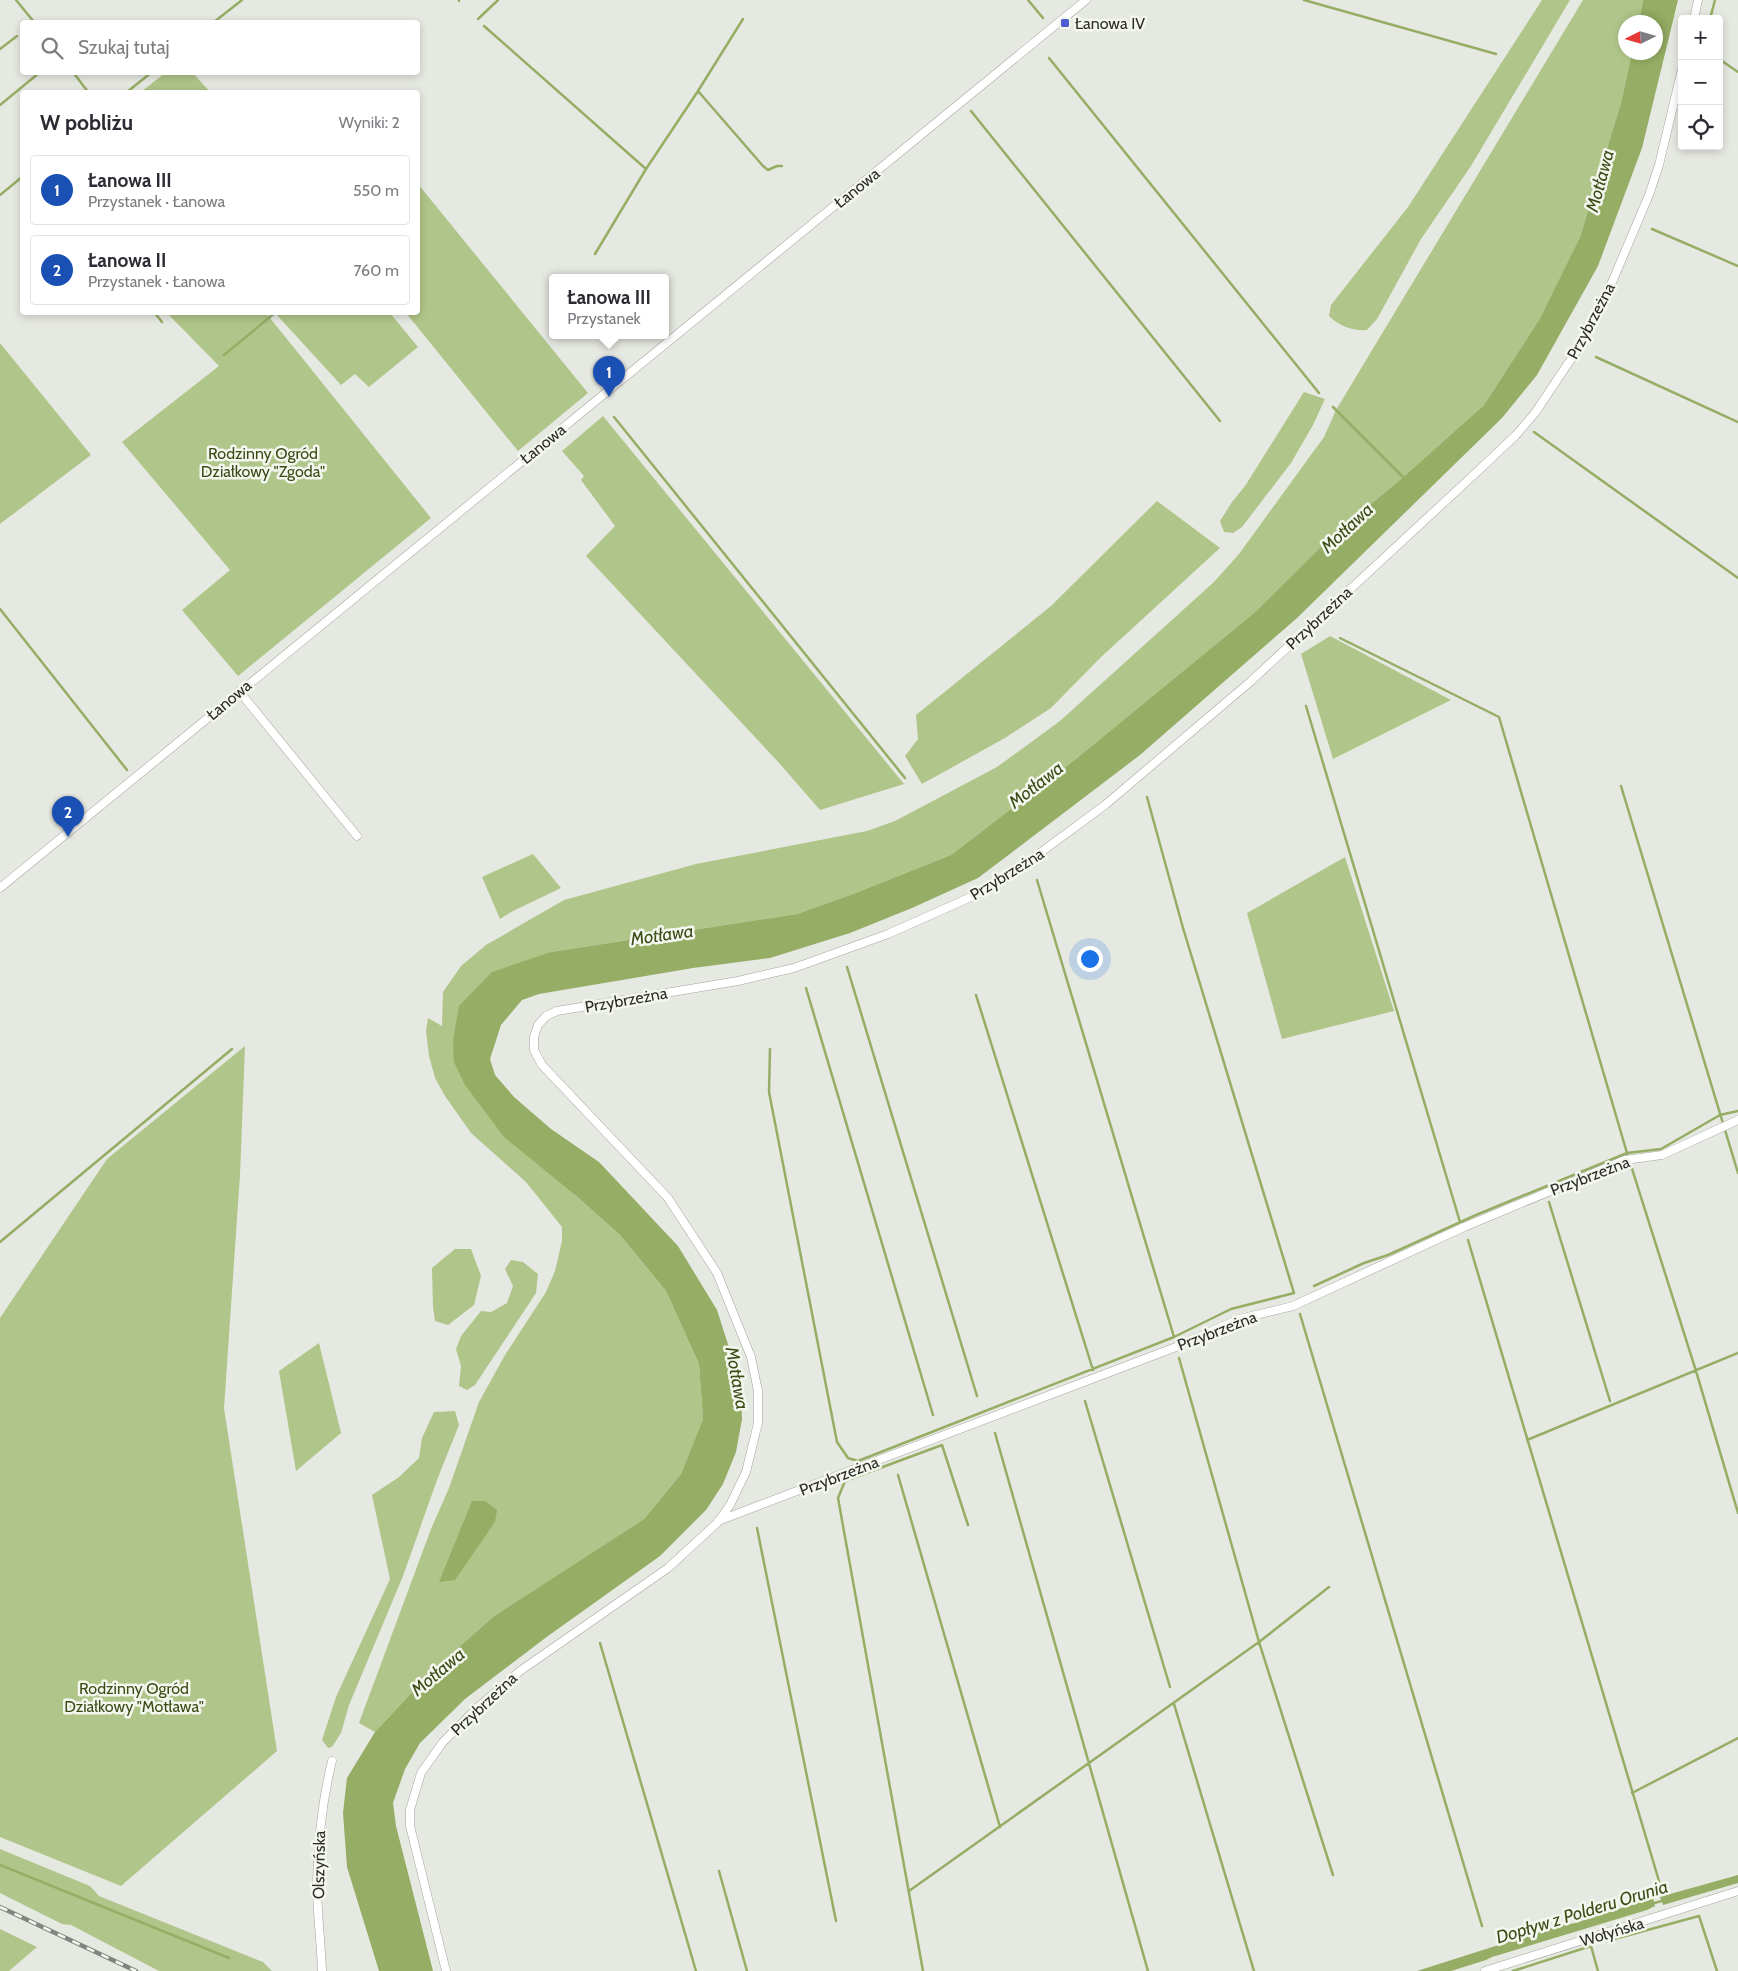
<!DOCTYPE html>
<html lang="pl">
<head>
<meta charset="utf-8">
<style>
  :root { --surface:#fff; --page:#f7f7f7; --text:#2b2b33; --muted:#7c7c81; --line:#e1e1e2; --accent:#ea580c }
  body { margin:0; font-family:Cabin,sans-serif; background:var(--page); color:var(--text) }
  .controls { position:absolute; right:15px; top:15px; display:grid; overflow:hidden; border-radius:5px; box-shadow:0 2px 8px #0003 }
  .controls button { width:45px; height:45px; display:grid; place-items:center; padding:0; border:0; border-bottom:1px solid var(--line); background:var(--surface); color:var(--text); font:25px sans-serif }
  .compass { position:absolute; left:1618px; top:15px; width:45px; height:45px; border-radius:50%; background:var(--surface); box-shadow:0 2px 8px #0003; rotate:265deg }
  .you { position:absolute; left:1089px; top:958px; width:18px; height:18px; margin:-12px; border:4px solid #fff; border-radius:50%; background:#1a73e8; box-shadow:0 0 0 8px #1a73e833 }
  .badge { display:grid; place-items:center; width:32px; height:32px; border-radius:50%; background:var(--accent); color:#fff; font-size:16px; font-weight:700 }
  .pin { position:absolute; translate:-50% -41px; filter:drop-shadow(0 1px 2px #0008) }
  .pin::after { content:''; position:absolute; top:26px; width:18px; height:15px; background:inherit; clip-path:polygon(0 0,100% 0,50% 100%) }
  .popup { position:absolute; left:549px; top:274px; width:120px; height:65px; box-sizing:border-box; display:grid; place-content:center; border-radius:5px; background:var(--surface); filter:drop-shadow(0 1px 4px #0005); font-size:16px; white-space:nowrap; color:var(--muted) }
  .popup b { font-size:19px; color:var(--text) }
  .popup::after { content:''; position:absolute; left:50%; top:100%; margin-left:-10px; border:10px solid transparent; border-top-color:var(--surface) }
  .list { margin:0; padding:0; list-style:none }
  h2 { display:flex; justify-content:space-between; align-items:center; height:65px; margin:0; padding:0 20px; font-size:21px }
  h2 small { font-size:16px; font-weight:400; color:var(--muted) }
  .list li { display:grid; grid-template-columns:32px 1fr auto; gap:15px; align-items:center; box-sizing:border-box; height:70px; margin:0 10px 10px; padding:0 10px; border:1px solid var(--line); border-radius:5px }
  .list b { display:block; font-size:19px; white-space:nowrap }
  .list p { margin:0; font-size:16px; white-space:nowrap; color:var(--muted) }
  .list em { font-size:16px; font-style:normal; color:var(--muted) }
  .icon { flex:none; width:28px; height:28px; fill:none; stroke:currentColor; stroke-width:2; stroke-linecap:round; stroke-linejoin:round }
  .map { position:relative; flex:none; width:1738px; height:1971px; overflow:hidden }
  .search { position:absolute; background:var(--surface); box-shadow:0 2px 8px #0003; left:20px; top:20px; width:400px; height:55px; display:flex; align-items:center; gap:12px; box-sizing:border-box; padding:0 18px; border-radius:5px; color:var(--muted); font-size:19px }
  .panel { position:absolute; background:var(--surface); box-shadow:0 2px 8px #0003; left:20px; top:90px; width:400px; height:225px; border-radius:5px }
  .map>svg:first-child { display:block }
  .green { fill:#b0c589 }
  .water { fill:#95ad64 }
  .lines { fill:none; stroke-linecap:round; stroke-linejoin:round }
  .stream { stroke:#95ad64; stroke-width:2.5 }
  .street-casing { stroke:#a2a59d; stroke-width:9 }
  .street { stroke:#fff; stroke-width:8 }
  .rail-casing { stroke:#82847f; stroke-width:4.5 }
  .rail { stroke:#f3f7ee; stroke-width:2.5; stroke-dasharray:8; stroke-linecap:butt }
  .poi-dot { fill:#4e5bd1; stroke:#f3f7ee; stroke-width:2 }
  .labels { text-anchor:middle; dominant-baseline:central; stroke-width:5; stroke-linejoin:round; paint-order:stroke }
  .poi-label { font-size:16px; fill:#2b2c29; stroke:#f3f7ee; text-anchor:start }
  .street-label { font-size:16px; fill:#2b2c29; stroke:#f3f7ee }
  .park-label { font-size:16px; fill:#3c4b16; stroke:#f3f7ee }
  .water-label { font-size:18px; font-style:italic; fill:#3c4c17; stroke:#f3f7ee }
</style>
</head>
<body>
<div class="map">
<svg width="1738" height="1971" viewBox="0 0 1738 1971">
  <rect width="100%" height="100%" fill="#e6e9e1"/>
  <path class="green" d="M1542,0H1570L1471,166L1421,239L1377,319L1367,330C1352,331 1339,326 1329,316L1331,305L1408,207Z
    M1583,0H1643L1639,22H1626V52L1632,53L1621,103L1580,237L1539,320L1484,405L1401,479L1329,539L1254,613L1077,758L951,855L853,894L797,914L551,952L453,1040L574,1194L620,1235L666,1291L699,1364L703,1419L681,1474L644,1519L494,1616L431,1672L375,1732L359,1723L431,1529L449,1488L479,1402L505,1355L546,1292L555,1271L562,1241V1227L526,1182L471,1133L445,1096L435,1078L429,1056L426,1031L428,1018L442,1026L443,992L461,966L486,945L564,900L696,864L867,831L895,821L997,767L1060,721L1214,582L1239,554L1324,437L1336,410Z
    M166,72L193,73L210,92H141Z
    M418,184L588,393L518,451L406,313L418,312Z
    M167,313H266L431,518L238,676L182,610L230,570L122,442L219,366Z
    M275,313H390L418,347L369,387L355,374L341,385Z
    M0,343L91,455L0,524Z
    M1304,392L1325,399L1313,425L1291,463L1242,527L1233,533L1224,532L1220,521L1232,502L1245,486Z
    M603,416L904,784L820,810L780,764L586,556L615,526L581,480L584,476L562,451Z
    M1157,501L1220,548L1100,658L1051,708L1005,738L922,784L905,756L918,739L916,715L1051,606Z
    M1330,636L1451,700L1333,759L1301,654Z
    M533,854L561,888L513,911L500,919L482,877Z
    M1345,857L1394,1011L1282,1039L1247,913Z
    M245,1046L240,1175L224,1408L277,1751L121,1886L0,1837V1318L107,1159Z
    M455,1249H471L481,1276L474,1305L448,1325L435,1321L433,1307L432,1268Z
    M511,1260L523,1262L538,1274L536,1293L475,1385L467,1390L459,1386L461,1366L456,1349L461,1336L481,1311L491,1312L507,1303L513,1286L505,1269Z
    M319,1343L341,1433L296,1471L279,1371Z
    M455,1411L459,1425L437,1480L403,1576L349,1705L341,1733L332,1747L328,1748L322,1740L336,1697L390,1579L372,1495L399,1477L419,1458L422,1438L434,1412Z
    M0,1849L90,1886L99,1896L263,1962L272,1971H159L71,1925L62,1924L0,1893Z
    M0,1929L37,1947L9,1971H0Z"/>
  <path class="water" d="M1643,0H1678L1642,148L1598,266L1537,375L1502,418L1297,618L1140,755L978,878L912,908L850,933L770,958L693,968L539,994L522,1000L501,1025L490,1059L495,1075L514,1097L551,1129L599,1162L678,1246L717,1310L733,1360L741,1395L742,1419L736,1452L723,1484L706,1510L660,1556L548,1636L465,1699L420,1743L405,1769L393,1803L396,1826L433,1971H379L347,1867L343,1813L347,1778L375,1732L431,1672L494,1616L644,1519L681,1474L703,1419L699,1364L666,1291L620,1235L574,1194L504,1137L465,1085L454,1062L453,1040L459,1006L492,972L551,952L797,914L853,894L951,855L1077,758L1254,613L1329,539L1401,479L1484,405L1539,320L1580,237L1621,103L1632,53L1656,52V22H1639Z
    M472,1501H485L497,1510L495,1522L455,1580L439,1582Z
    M1738,1875V1883L1663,1905L1660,1897L1663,1896Z
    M1653,1898L1655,1906L1647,1910L1492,1957L1486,1960L1451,1971H1417L1555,1927L1575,1923Z"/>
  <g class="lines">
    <path class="stream" d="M16,0L34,22
      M459,0V1
      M1028,0L1043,18
      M1304,0L1496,54
      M478,19L498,0
      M1710,19L1715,0
      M214,22L242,0
      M484,26L646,169L595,254
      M0,49L17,36
      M1049,58L1319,393
      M1719,59L1738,72
      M73,72L88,92
      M698,91L763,166L768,170L777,166H782
      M127,92L152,72
      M0,105L39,73
      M971,111L1220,421
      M646,169L698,91L743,19
      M0,195L22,177
      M1652,229L1738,266
      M154,312L162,322
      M224,355L276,312
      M1596,357L1738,422
      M1333,407L1404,478
      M614,417L905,778
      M1534,432L1738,578
      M0,609L127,770
      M1340,638L1499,717L1627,1153L1696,1371L1738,1513
      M1306,706L1460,1222
      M1621,786L1738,1173
      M1037,880L1174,1337
      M847,967L977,1396
      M806,988L933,1415
      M976,995L1093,1370
      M770,1049L769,1092L837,1442L848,1458L858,1461L1174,1337L1231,1309L1294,1293L1183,928L1147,797
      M1549,1202L1610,1401
      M1468,1240L1659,1881
      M0,1242L232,1049
      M1314,1286L1364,1263L1388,1255L1476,1215L1627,1153L1661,1149L1720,1115L1738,1111
      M1300,1314L1482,1926
      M1179,1358L1259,1642L1333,1875
      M1085,1401L1170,1687
      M995,1433L1148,1971
      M1527,1440L1738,1353
      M898,1475L1000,1827
      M757,1528L836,1921
      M600,1643L696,1971
      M1174,1704L1254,1971
      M1632,1793L1738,1738
      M0,1865L229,1958
      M719,1871L747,1971
      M909,1891L1259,1642L1329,1587
      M1651,1904L1665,1900
      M1607,1941L1699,1916L1717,1971
      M923,1971L838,1498L845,1481L942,1445L968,1525
      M1513,1971L1591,1946L1598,1971"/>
    <defs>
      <path id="street" d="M1694,19L1698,0
        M239,691L357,836
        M0,888L1086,0
        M718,1521L1176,1347L1239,1319L1293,1306L1464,1227L1625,1160L1662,1155L1738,1120
        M322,1971C321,1942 317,1912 317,1883C318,1841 322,1801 332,1761
        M446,1971L410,1826V1810L421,1773L443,1742L477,1708L520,1671L668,1568L718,1522L730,1505L746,1472L758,1423V1391L751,1357L717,1273L668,1198L542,1065L534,1050V1037L538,1025L546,1016L557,1011L738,981L794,968L888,934L980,893L1006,878L1105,805L1250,682L1479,470L1516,435L1535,413L1575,353L1597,313L1613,280L1649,195L1659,165L1682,69
        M1485,1971L1738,1891"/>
    </defs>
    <use href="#street" class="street-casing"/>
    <use href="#street" class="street"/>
    <defs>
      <path id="rail" d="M0,1907L136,1971"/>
    </defs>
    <use href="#rail" class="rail-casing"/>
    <use href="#rail" class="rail"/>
  </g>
  <rect class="poi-dot" x="1060" y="18" width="10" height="10" rx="2.5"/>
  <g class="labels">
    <g class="poi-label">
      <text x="1075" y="23">Łanowa IV</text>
    </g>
    <g class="street-label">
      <text transform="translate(857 188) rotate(-39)">Łanowa</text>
      <text transform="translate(1591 321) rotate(-62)">Przybrzeżna</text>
      <text transform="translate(543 444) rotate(-39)">Łanowa</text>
      <text transform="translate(1319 618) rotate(-43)">Przybrzeżna</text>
      <text transform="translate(229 700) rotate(-40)">Łanowa</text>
      <text transform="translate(1007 874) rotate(-32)">Przybrzeżna</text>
      <text transform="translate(626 1000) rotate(-10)">Przybrzeżna</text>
      <text transform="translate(1590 1176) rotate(-21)">Przybrzeżna</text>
      <text transform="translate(1217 1331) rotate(-21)">Przybrzeżna</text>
      <text transform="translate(839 1476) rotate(-21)">Przybrzeżna</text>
      <text transform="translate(484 1704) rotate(-43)">Przybrzeżna</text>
      <text transform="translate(319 1865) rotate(-89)">Olszyńska</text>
      <text transform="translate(1612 1932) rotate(-17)">Wołyńska</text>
    </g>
    <g class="park-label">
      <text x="263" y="453">Rodzinny Ogród<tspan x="263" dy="18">Działkowy "Zgoda"</tspan></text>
      <text x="134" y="1688">Rodzinny Ogród<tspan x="134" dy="18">Działkowy "Motława"</tspan></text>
    </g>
    <g class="water-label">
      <text transform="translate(1600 181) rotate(-75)">Motława</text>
      <text transform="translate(1347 528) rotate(-43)">Motława</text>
      <text transform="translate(1036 785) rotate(-38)">Motława</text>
      <text transform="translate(662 935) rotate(-8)">Motława</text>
      <text transform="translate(737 1378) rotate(80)">Motława</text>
      <text transform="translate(438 1672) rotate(-40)">Motława</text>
      <text transform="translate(1582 1912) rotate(-17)">Dopływ z Polderu Orunia</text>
    </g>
  </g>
</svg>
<div class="controls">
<button>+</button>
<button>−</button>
<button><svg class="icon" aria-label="locate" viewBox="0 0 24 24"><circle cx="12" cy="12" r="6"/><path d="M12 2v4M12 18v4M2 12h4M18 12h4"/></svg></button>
</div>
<svg class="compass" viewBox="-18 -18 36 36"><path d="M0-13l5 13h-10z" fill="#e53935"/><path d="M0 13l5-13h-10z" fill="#7c7c81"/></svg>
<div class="you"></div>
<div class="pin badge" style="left:609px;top:397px;background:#1a4fb4">1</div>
<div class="popup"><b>Łanowa III</b>Przystanek</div>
<div class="pin badge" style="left:68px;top:837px;background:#1a4fb4">2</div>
<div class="search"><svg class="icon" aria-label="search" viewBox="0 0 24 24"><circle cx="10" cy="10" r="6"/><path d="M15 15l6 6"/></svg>Szukaj tutaj</div>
<section class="panel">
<h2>W pobliżu<small>Wyniki: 2</small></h2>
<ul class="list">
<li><span class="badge" style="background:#1a4fb4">1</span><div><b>Łanowa III</b><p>Przystanek · Łanowa</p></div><em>550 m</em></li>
<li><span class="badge" style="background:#1a4fb4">2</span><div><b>Łanowa II</b><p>Przystanek · Łanowa</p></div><em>760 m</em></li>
</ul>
</section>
</div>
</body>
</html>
